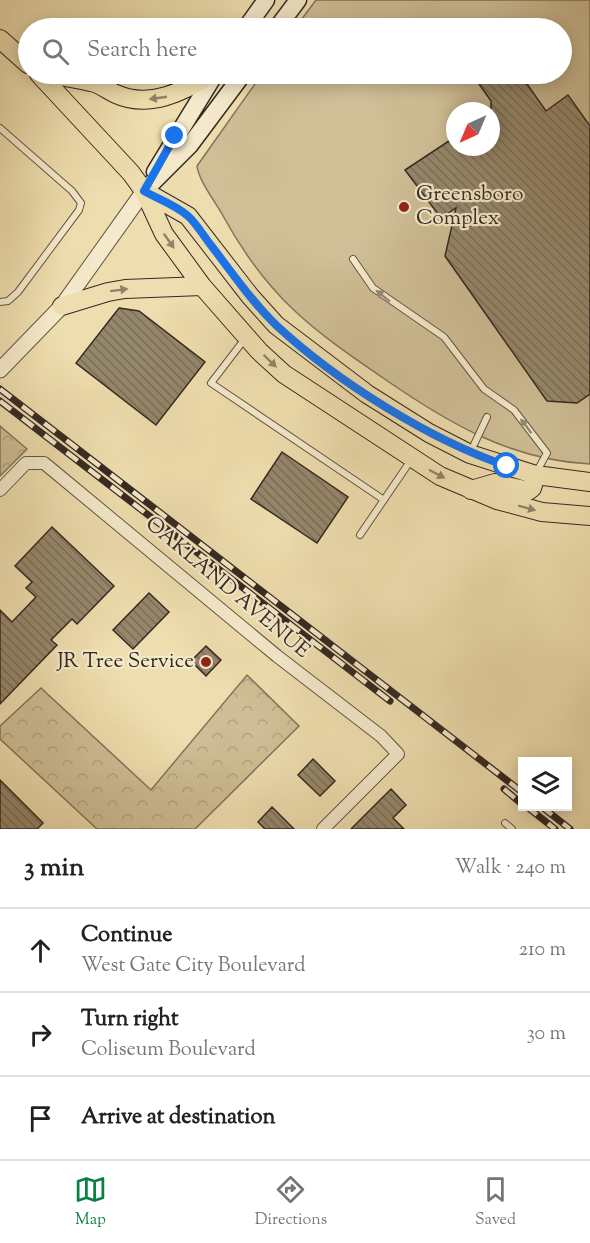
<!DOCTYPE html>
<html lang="en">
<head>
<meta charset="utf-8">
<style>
  :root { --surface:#fff; --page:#f6f6f6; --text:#222; --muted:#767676; --line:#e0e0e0; --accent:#0b8043 }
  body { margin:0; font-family:"Sorts Mill Goudy",serif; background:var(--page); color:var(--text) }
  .controls { position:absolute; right:18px; bottom:18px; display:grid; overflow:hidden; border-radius:0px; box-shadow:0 3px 15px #0003 }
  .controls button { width:54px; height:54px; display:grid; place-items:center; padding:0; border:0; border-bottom:2px solid var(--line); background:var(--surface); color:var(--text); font:30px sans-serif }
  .compass { position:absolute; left:446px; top:102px; width:54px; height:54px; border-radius:50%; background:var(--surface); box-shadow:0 3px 15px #0003; rotate:224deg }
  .stop { position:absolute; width:18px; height:18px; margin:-14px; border:4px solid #1a73e8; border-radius:50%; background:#fff }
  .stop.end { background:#1a73e8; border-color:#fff; box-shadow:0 2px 6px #0008 }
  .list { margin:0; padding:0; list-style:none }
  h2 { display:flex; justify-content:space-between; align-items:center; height:78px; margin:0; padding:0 24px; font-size:26px }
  h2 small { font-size:20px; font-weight:400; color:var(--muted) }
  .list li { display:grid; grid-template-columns:39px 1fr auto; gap:18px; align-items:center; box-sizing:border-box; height:84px; padding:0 24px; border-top:2px solid var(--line) }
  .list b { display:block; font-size:22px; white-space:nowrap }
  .list p { margin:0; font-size:20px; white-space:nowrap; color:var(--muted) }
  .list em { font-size:20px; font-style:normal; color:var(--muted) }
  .icon { flex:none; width:33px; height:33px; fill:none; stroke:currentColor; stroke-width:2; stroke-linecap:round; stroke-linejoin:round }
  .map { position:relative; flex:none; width:590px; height:829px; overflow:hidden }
  .search { position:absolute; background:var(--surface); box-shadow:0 3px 15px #0003; left:18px; right:18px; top:18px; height:66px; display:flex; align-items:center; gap:15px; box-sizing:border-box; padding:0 21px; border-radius:33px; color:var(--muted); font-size:22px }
  .sheet { height:330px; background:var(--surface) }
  nav { display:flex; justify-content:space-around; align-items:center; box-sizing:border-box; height:84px; border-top:2px solid var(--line); background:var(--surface); font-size:16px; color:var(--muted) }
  nav a { display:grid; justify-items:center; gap:3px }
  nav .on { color:var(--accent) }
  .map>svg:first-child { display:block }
  .forest { fill:url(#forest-crowns); stroke:#82745c; stroke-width:1.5 }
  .garden { fill:#cfbe96; stroke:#82745c; stroke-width:1.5; fill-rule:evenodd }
  .building { fill:url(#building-back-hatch); stroke:#352922; stroke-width:1.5 }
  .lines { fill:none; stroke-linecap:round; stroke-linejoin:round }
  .service-casing { stroke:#635645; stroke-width:8 }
  .minor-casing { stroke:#635645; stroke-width:14 }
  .tertiary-casing { stroke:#635645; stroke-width:17 }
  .secondary-casing { stroke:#352922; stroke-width:19 }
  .primary-casing { stroke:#352922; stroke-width:20 }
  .service { stroke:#f4e9ca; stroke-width:6 }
  .minor { stroke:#f4e9ca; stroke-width:12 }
  .tertiary { stroke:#f4e9ca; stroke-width:15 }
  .secondary { stroke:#f4e9ca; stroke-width:16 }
  .primary { stroke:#eeddae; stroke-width:18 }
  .rail-casing { stroke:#352922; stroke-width:7 }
  .rail { stroke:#f4e9ca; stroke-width:4.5; stroke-dasharray:14; stroke-linecap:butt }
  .oneway { fill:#928368 }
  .oneway2 { fill:#948976 }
  .route { stroke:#1a73e8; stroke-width:8 }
  .poi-dot { fill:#8f2418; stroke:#f4e9ca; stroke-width:2 }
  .labels { text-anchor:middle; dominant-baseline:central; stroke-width:4.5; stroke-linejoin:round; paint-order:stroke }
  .poi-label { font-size:21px; fill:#352922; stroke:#f4e9ca; text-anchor:start }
  .street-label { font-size:21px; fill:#352922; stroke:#f4e9ca }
</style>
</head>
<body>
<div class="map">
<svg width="590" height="829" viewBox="0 0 590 829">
  <defs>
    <pattern id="forest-crowns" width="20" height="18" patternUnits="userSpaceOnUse" patternTransform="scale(1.5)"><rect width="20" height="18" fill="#cfbe96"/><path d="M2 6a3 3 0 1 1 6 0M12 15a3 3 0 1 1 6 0" fill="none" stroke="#b2a381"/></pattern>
    <pattern id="building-back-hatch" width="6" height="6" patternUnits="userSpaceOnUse" patternTransform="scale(1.5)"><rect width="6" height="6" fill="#95876b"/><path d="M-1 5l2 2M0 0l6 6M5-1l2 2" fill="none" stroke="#7a6e58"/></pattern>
  </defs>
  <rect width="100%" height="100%" fill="#eeddae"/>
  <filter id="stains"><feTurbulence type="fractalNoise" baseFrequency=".00333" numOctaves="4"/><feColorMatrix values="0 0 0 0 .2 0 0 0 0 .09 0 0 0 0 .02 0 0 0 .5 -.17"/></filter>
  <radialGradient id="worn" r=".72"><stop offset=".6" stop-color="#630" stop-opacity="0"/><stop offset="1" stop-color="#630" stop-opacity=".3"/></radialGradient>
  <path class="forest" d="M0,426L27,449L0,476Z
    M247,675L299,726L195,829H97L0,739V726L41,688L151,790Z"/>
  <path class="garden" d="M316,0H590V464C511,460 450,424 386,380C311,329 267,297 222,214C214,200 199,181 197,166L262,74H562V28H295ZM455,111H491V147H455Z"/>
  <path class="building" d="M472,74H520L546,111L568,95L590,126V394L577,403L547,401L445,256L456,208L441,218L405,170L455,137V147H491V101Z
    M119,308L139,311L205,362L156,425L76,363Z
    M282,452L348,497L317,543L251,499Z
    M52,527L114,586L77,624L72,619L51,640L57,645L0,704V610L12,622L36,597L26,588L32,582L15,566Z
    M149,593L169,612L133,649L113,630Z
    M206,646L221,660L206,676L191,661Z
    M313,759L335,781L320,796L298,775Z
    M0,780L43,823L37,829H0Z
    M391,789L406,805L393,818L404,829H351Z
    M272,807L294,829H265L258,822Z"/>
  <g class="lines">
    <defs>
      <path id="service" d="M0,128L72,191L81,203L79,210L18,292L8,301L0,302
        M353,259L373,288L444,337L484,389L514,410L547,453L537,471
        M244,340L211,383L384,500
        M471,451L487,417
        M360,535L411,460
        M505,823L512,829"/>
      <path id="minor" d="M0,490L26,463H44L277,656L381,736L398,754L323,829"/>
      <path id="tertiary" d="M0,370L62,306L144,191"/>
      <path id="secondary" d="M246,28L266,0
        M277,28L298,0
        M155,172L215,74
        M144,191L190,145L243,74"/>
      <path id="primary" d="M0,39L28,64
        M39,74L131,173L144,191L164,234L202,286L259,351L284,374L440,476L497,500L542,512L590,516
        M50,74C65,77 81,79 95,83C103,86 109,91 116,94C149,109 183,92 211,74
        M144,191L188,216L250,296L276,325L367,394L429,433L470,454L536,475L590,482
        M62,306L108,292L125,289L202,286
        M471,490L495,483L528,491L532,488L536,475"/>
    </defs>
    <use href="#service" class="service-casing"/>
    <use href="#minor" class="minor-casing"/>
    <use href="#tertiary" class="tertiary-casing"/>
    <use href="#secondary" class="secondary-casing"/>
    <use href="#primary" class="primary-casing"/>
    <use href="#service" class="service"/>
    <use href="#minor" class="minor"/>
    <use href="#tertiary" class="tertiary"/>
    <use href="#secondary" class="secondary"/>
    <use href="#primary" class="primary"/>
    <defs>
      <path id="rail" d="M0,389L522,792
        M0,401L390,701
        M504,789L522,804
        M526,806L555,829
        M541,806L570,829"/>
    </defs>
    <use href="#rail" class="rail-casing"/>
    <use href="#rail" class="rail"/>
  </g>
  <defs><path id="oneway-solid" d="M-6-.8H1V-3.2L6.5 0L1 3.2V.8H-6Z" transform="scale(1.5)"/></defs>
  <g class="oneway">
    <use href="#oneway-solid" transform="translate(158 98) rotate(172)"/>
    <use href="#oneway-solid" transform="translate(169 241) rotate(55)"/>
    <use href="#oneway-solid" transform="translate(119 290) rotate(-7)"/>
    <use href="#oneway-solid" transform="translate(270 361) rotate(44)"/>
    <use href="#oneway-solid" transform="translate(437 474) rotate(28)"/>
    <use href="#oneway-solid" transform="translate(527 508) rotate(15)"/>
  </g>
  <g class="oneway2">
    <use href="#oneway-solid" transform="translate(383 296) rotate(-141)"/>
    <use href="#oneway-solid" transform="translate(526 426) rotate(-127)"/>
  </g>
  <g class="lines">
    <path class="route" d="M175,136L144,191C158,199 176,205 188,216C196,223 203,235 210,244C231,271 251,301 276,325C336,381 430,440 507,466"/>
  </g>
  <g class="poi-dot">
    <circle cx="404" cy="207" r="6"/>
    <circle cx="206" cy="662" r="6"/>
  </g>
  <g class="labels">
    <g class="poi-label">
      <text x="416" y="195">Greensboro<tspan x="416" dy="24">Complex</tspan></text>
      <text x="194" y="662" text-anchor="end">JR Tree Service</text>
    </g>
    <g class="street-label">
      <text transform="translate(227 588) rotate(40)">OAKLAND AVENUE</text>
    </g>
  </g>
  <rect width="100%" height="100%" filter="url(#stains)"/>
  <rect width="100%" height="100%" fill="url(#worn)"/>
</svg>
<div class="controls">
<button><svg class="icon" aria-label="layers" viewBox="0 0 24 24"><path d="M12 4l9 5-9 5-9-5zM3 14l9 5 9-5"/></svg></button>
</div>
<svg class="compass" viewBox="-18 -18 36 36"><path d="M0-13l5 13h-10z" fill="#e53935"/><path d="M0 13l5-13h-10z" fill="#767676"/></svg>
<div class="stop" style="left:507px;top:466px"></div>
<div class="stop end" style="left:175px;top:136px"></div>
<div class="search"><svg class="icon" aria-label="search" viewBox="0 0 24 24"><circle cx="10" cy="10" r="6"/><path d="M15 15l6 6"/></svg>Search here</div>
</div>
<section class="sheet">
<h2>3 min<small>Walk · 240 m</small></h2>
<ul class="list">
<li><svg class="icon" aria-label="ahead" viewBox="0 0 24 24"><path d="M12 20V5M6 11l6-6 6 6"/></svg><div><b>Continue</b><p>West Gate City Boulevard</p></div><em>210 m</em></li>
<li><svg class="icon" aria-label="right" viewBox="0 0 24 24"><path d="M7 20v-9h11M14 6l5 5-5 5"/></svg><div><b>Turn right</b><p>Coliseum Boulevard</p></div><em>30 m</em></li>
<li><svg class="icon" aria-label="arrive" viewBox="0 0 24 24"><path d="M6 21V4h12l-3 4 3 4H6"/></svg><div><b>Arrive at destination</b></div></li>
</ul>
</section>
<nav>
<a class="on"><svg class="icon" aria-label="map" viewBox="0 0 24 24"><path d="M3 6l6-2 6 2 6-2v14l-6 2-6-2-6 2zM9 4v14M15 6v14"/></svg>Map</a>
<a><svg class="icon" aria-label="directions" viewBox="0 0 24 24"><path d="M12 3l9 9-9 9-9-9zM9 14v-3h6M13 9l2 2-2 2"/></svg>Directions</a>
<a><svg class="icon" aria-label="saved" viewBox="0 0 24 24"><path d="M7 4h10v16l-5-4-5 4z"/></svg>Saved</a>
</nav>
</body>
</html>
